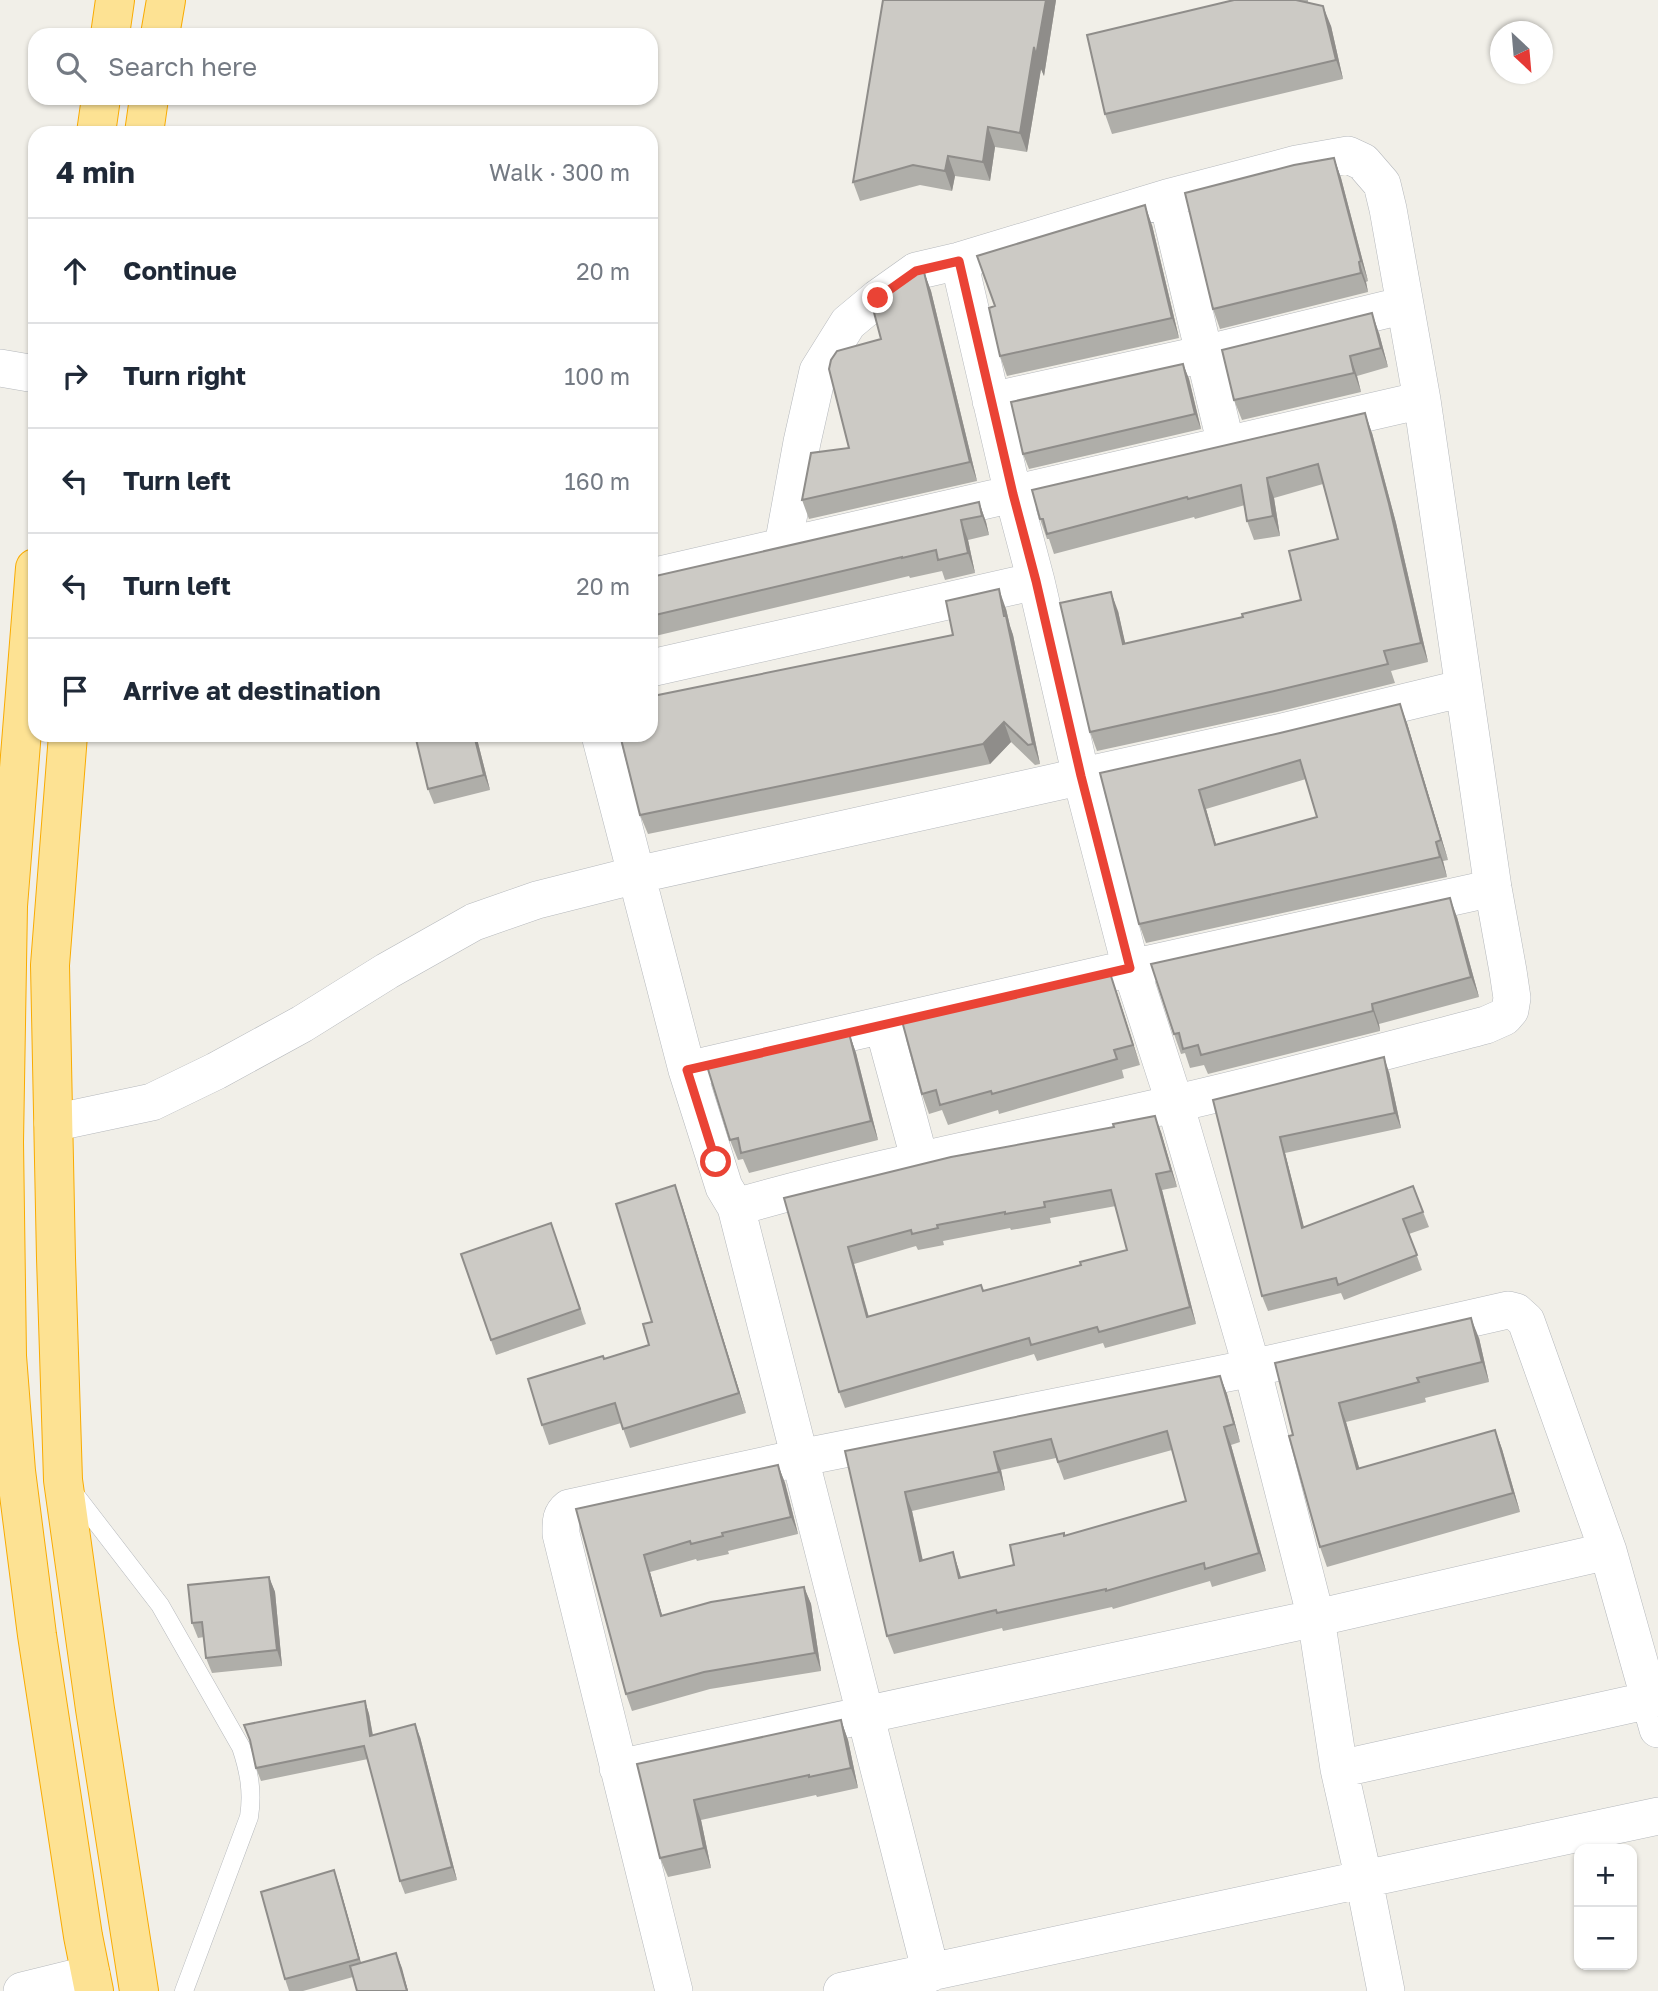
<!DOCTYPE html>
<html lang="en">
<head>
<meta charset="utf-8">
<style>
  :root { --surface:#fff; --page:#f6f6f7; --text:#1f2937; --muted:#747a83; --line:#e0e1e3 }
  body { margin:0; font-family:"Golos Text",sans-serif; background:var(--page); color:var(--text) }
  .controls { position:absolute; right:21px; bottom:21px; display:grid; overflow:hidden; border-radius:14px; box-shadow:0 2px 5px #0004 }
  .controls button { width:63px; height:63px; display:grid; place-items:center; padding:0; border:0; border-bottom:2px solid var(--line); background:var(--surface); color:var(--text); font:35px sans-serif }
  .compass { position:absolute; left:1490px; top:21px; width:63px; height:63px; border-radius:50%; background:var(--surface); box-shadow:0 2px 5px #0004; rotate:154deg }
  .stop { position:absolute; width:21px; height:21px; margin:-16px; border:5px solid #ea4335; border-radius:50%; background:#fff }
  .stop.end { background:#ea4335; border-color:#fff; box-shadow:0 2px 7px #0008 }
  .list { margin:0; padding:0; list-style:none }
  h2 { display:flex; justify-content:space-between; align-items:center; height:91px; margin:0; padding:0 28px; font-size:30px }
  h2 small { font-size:23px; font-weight:400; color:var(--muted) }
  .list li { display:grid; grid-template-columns:46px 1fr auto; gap:21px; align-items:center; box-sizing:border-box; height:105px; padding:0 28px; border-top:2px solid var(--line) }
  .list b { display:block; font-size:26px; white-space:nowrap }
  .list em { font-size:23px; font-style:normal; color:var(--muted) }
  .icon { flex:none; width:38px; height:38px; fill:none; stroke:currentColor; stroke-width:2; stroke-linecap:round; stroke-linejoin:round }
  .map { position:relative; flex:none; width:1658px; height:1991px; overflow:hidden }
  .search { position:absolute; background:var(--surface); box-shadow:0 2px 5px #0004; left:28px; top:28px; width:630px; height:77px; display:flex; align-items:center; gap:18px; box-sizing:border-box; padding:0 24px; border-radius:21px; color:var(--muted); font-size:26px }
  .panel { position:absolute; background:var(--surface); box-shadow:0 2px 5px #0004; left:28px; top:126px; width:630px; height:616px; border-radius:21px }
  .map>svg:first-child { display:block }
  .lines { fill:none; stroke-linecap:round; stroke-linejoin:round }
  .lane-casing { stroke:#b5b8bc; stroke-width:19 }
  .street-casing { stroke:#b5b8bc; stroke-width:38 }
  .highway-casing { stroke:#f9ab00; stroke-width:40 }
  .lane { stroke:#fff; stroke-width:18 }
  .street { stroke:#fff; stroke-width:37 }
  .highway { stroke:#fde293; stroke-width:38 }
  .wall { fill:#afaea9; fill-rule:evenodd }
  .shaded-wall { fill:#8f8d8a }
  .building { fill:#cccac5; stroke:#8f8d8a; stroke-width:2; fill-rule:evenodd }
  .route { stroke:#ea4335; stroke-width:9 }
</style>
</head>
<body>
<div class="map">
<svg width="1658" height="1991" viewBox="0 0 1658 1991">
  <rect width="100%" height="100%" fill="#f1efe8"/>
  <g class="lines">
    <defs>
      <path id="lane" d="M73,1492L160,1605L241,1747C249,1771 253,1792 249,1817L184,1991"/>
      <path id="street" d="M1167,198L1226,445
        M959,261L1013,494L1036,581L1081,776L1131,968L1175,1104L1252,1368L1316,1618L1339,1769L1364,1880L1386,1991
        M0,368L35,374
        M991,401L1204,354L1405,305
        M651,577L1422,400
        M651,668L1036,581
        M600,735L687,1070L724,1187L736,1207C880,1166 1027,1138 1173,1104C1278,1080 1382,1052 1486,1025L1504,1017L1510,1010L1512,998L1508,971L1493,888L1422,400L1388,209L1382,184L1363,162L1348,155L1297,164L1167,198L959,261L916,271L878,298L848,323L818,371L802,442L783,546
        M883,1025L920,1161
        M687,1070L1131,968L1493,888
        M53,1123L152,1102L216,1071L302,1024L387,971L474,922L537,900L636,875L1282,732L1464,688
        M736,1207L931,1973
        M618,1768L1316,1618L1608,1551
        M1339,1769L1650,1700
        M22,1991L91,1974
        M674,1991L561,1534C561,1523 560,1515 569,1508L799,1458L1252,1368L1508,1310L1516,1312L1526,1321L1608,1551L1658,1729
        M842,1991L1658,1816"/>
      <path id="highway" d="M110,35L115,0
        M160,35L166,0
        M96,133L101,98
        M144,133L149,98
        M35,568L8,906L4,1142L7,1356L16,1471L37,1635L83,1936L94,1991
        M68,735L50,965L56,1258L63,1480L95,1709L139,1991"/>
    </defs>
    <use href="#lane" class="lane-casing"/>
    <use href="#street" class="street-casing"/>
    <use href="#highway" class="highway-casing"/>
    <use href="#lane" class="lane"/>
    <use href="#street" class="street"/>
    <use href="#highway" class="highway"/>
  </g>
  <path class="wall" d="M1056,0L1044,76L1041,69L1027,152L995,147L990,181L955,176L952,191L920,185L860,201L853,182Z
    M1234,0H1308V3L1331,26L1343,79L1112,134L1105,114Z
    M1334,158L1341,178L1368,281L1366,282L1368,292L1220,329L1213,309Z
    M1152,225L1179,338L1007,376L1000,356L995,306Z
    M924,272L931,291L977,481L809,519L802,500L849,448L881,339Z
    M1379,333L1388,367L1357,376L1361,392L1242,420L1234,400Z
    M1183,364L1189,379L1201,429L1029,469L1023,454Z
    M1372,433L1396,523L1428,662L1391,671L1395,683L1277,712L1097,751L1090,732L1118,611L1125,644L1243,617L1301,600L1338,539L1323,484L1274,498L1280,536L1254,540L1247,521L1245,505L1195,519L1194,517L1054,554L1049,539H1047L1040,519Z
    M979,502L986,522L989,535L968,540L975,573L945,580L942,571L910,578L909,576L651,637V577Z
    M1006,609L1010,626L1013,635L1040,764L1035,765L1011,742L990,764L648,834L640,815L651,735V677L657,695L953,635Z
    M1407,723L1448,860L1443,861L1447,877L1146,943L1139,924L1100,773ZM1306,779L1317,817L1216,845L1206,809Z
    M476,735L490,790L434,804L428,789Z
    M1457,917L1479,997L1379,1024L1380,1031L1208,1074L1204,1065L1190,1068L1185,1053L1181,1054L1174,1034Z
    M1117,993L1140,1065L1122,1070L1124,1078L999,1114L998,1110L948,1125L942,1110L929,1114L922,1094Z
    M849,1033L856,1053L878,1140L749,1173L743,1159L738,1160L730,1140Z
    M1389,1072L1401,1128L1285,1153L1304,1228L1413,1186L1429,1227L1409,1234L1422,1270L1344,1300L1341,1293L1268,1311L1262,1296L1213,1100Z
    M1161,1132L1177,1187L1162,1190L1196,1324L1105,1348L1103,1343L1037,1361L1034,1354L845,1408L839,1392L784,1198ZM1116,1206L1127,1250L1081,1265L984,1291L869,1317L854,1264L916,1246L918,1250L944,1245L943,1241L1010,1228L1011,1230L1051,1223L1050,1218Z
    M675,1185L682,1205L746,1413L630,1448L621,1423L549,1445L542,1425L604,1359L649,1345L652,1322Z
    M551,1223L586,1324L496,1355L461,1254Z
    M1479,1338L1489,1382L1425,1398L1426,1402L1346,1422L1359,1468L1495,1430L1502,1449L1520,1512L1327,1567L1320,1547L1275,1363Z
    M1220,1376L1227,1394L1240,1442L1231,1445L1266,1571L1212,1587L1210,1581L1113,1609L1112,1607L1003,1631L1002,1628L894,1654L887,1636L845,1451ZM1172,1450L1186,1501L1065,1536L1014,1565L961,1577L953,1552L922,1560L912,1511L1005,1490L1001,1470L1056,1458L1064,1480Z
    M778,1465L785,1483L798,1534L728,1551L729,1554L697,1561L696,1559L650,1572L662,1615L804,1587L811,1604L821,1671L710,1689L632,1711L626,1694L576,1509Z
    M269,1577L275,1592L282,1666L212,1673L206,1658L204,1637L198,1638L192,1623Z
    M365,1701L369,1714L373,1735L420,1737L457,1880L405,1894L400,1881L368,1759L261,1781L256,1768Z
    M841,1720L848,1740L858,1788L817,1797L816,1795L701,1820L711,1868L668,1877L660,1858L637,1764Z
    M334,1870L339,1885L361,1963L396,1953L408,1991H357L353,1977L303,1991H289L285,1979Z"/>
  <path class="shaded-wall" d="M1046,0H1056L1044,76L1041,69L1027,152L1020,133L1034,47Z
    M1323,6L1331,26L1343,79L1336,60Z
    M988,127L995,147L990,181L983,162Z
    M948,156L955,176L952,191L945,171Z
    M1334,158L1341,178L1368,281L1361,261Z
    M1145,205L1152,225L1179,338L1172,318Z
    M1359,262L1366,282L1368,292L1361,273Z
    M924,272L931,291L977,481L970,462Z
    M1372,313L1379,333L1388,367L1381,348Z
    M1350,356L1357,376L1361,392L1354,373Z
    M1183,364L1189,379L1201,429L1195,414Z
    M1365,413L1372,433L1396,523L1428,662L1421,643Z
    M1267,478L1274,498L1280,536L1273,516Z
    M979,502L986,522L989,535L982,516Z
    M961,520L968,540L975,573L968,553Z
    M999,589L1006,609L1010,626L1013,635L1040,764L1033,744Z
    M1111,592L1118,611L1130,664L1123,644Z
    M651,677L655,689L661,716L653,696Z
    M1400,704L1407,723L1448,860L1441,840Z
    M1004,722L1011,742L990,764L983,744Z
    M474,735H476L490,790L484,775Z
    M1199,790L1206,809L1222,865L1215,845Z
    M1436,842L1443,861L1447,877L1440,857Z
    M1450,898L1457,917L1479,997L1471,977Z
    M1110,973L1117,993L1140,1065L1133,1045Z
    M1372,1004L1379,1024L1380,1031L1373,1011Z
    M849,1033L856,1053L878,1140L871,1121Z
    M1384,1057L1389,1072L1401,1128L1395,1113Z
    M1155,1116L1161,1132L1177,1187L1171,1171Z
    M1280,1137L1285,1153L1308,1243L1302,1228Z
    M1156,1174L1162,1190L1196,1324L1190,1307Z
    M675,1185L682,1205L746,1413L739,1393Z
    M848,1247L854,1264L873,1333L867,1317Z
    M1471,1318L1479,1338L1489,1382L1482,1362Z
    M1220,1376L1227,1394L1240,1442L1234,1424Z
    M1339,1403L1346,1422L1365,1488L1357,1469Z
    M1224,1427L1231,1445L1266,1571L1259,1553Z
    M1495,1430L1502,1449L1520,1512L1513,1493Z
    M994,1452L1001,1470L1005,1490L999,1472Z
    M778,1465L785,1483L798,1534L791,1517Z
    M905,1492L912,1511L927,1579L920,1561Z
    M953,1552L959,1571L966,1596L959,1578Z
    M644,1555L650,1572L667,1633L661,1616Z
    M269,1577L275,1592L282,1666L277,1650Z
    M804,1587L811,1604L821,1671L815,1653Z
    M365,1701L369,1714L375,1749L370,1736Z
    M841,1720L848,1740L858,1788L851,1768Z
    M415,1724L420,1737L457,1880L452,1867Z
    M694,1800L701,1820L711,1868L704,1848Z
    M334,1870L339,1885L364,1974L359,1959Z
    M396,1953L402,1968L408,1991H407Z"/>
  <path class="building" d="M883,0H1046L1036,56L1034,47L1020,133L988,127L983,162L948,156L945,171L913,165L853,182Z
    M1234,0H1296L1323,6L1336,60L1105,114L1087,35Z
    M1334,158L1361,261L1359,262L1361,273L1213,309L1185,193L1294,165Z
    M1145,205L1172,318L1000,356L989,308L995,306L977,256Z
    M924,272L970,462L802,500L811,453L849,448L829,369L831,360L837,351L881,339L872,305L913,275Z
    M1372,313L1381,348L1350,356L1354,373L1234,400L1222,350Z
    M1183,364L1195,414L1023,454L1011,402Z
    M1365,413L1389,504L1421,643L1384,651L1388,664L1270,692L1090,732L1060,603L1111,592L1123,644L1243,617L1242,614L1301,600L1289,551L1338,539L1318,464L1267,478L1273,516L1247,521L1241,485L1188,499L1187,497L1047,534L1043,519H1040L1032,490Z
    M979,502L982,516L961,520L968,553L938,560L936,550L902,558V557L651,616V577Z
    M999,589L1004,616H1006L1033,744L1028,745L1004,722L983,744L640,815L620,735H651V684L653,696L953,635L946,601Z
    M1400,704L1441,840L1436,842L1440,857L1139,924L1100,773L1280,733ZM1300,760L1317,817L1215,845L1199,790Z
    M415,735H474L484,775L428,789Z
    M1450,898L1471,977L1372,1004L1373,1011L1201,1055L1198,1045L1183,1049L1179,1033L1174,1034L1151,964Z
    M1110,973L1133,1045L1114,1050L1117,1059L992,1094L991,1091L940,1105L936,1090L922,1094L902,1021Z
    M849,1033L871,1121L741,1153L738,1138L730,1140L707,1066Z
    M1384,1057L1395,1113L1280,1137L1302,1228L1413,1186L1423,1212L1403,1219L1417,1255L1338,1285L1336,1278L1262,1296L1213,1100Z
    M1155,1116L1171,1171L1156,1174L1190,1307L1099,1332L1097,1327L1031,1345L1029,1338L839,1392L784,1198L951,1157L1114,1127L1113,1124ZM1111,1190L1127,1250L1080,1262L1081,1265L983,1291L981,1285L867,1317L848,1247L911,1230L912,1234L938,1228L937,1225L1005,1212V1214L1045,1207L1044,1202Z
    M675,1185L739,1393L623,1429L615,1403L542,1425L528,1379L603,1356L604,1359L649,1345L643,1324L652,1322L616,1204Z
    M551,1223L580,1309L491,1340L461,1254Z
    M1471,1318L1482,1362L1417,1378L1419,1382L1339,1403L1357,1469L1495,1430L1513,1493L1320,1547L1289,1436L1293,1435L1275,1363Z
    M1220,1376L1234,1424L1224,1427L1259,1553L1205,1569L1204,1563L1106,1591V1589L997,1613L996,1610L887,1636L845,1451ZM1167,1431L1186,1501L1064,1536V1533L1010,1545L1014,1565L959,1578L953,1552L920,1561L905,1492L999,1472L994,1452L1051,1439L1058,1462Z
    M778,1465L791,1517L722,1533L723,1536L691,1544L690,1541L644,1555L661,1616L711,1602L804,1587L815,1653L704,1672L626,1694L576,1509Z
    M269,1577L277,1650L206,1658L202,1622L192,1623L188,1585Z
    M365,1701L370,1736L415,1724L452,1867L400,1881L364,1746L256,1768L250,1740L244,1725Z
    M841,1720L851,1768L809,1777V1775L694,1800L704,1848L660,1858L637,1764Z
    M334,1870L359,1959L285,1979L261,1892Z
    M396,1953L407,1991H357L350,1966Z"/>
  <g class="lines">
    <path class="route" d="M716,1162L687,1070L1130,968L1081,776L1036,581L1013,494L959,261L916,271L878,298"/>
  </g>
</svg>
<div class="controls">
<button>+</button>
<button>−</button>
</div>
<svg class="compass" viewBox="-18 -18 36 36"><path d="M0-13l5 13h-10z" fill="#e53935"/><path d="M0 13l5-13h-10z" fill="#747a83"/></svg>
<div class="stop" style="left:716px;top:1162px"></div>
<div class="stop end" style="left:878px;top:298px"></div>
<div class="search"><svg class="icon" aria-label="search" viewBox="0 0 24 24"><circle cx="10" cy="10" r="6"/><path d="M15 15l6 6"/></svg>Search here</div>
<section class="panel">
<h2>4 min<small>Walk · 300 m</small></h2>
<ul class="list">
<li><svg class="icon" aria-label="ahead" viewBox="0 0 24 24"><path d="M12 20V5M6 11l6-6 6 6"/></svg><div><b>Continue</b></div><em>20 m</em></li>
<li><svg class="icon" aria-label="right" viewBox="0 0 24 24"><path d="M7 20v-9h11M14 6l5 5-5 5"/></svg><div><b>Turn right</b></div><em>100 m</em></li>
<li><svg class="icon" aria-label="left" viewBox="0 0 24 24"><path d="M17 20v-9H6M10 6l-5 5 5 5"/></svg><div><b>Turn left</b></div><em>160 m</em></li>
<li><svg class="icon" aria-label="left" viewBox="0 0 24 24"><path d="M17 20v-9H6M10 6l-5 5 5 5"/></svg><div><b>Turn left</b></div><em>20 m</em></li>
<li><svg class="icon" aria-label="arrive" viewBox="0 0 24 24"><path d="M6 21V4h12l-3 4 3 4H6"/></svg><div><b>Arrive at destination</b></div></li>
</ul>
</section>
</div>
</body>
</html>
